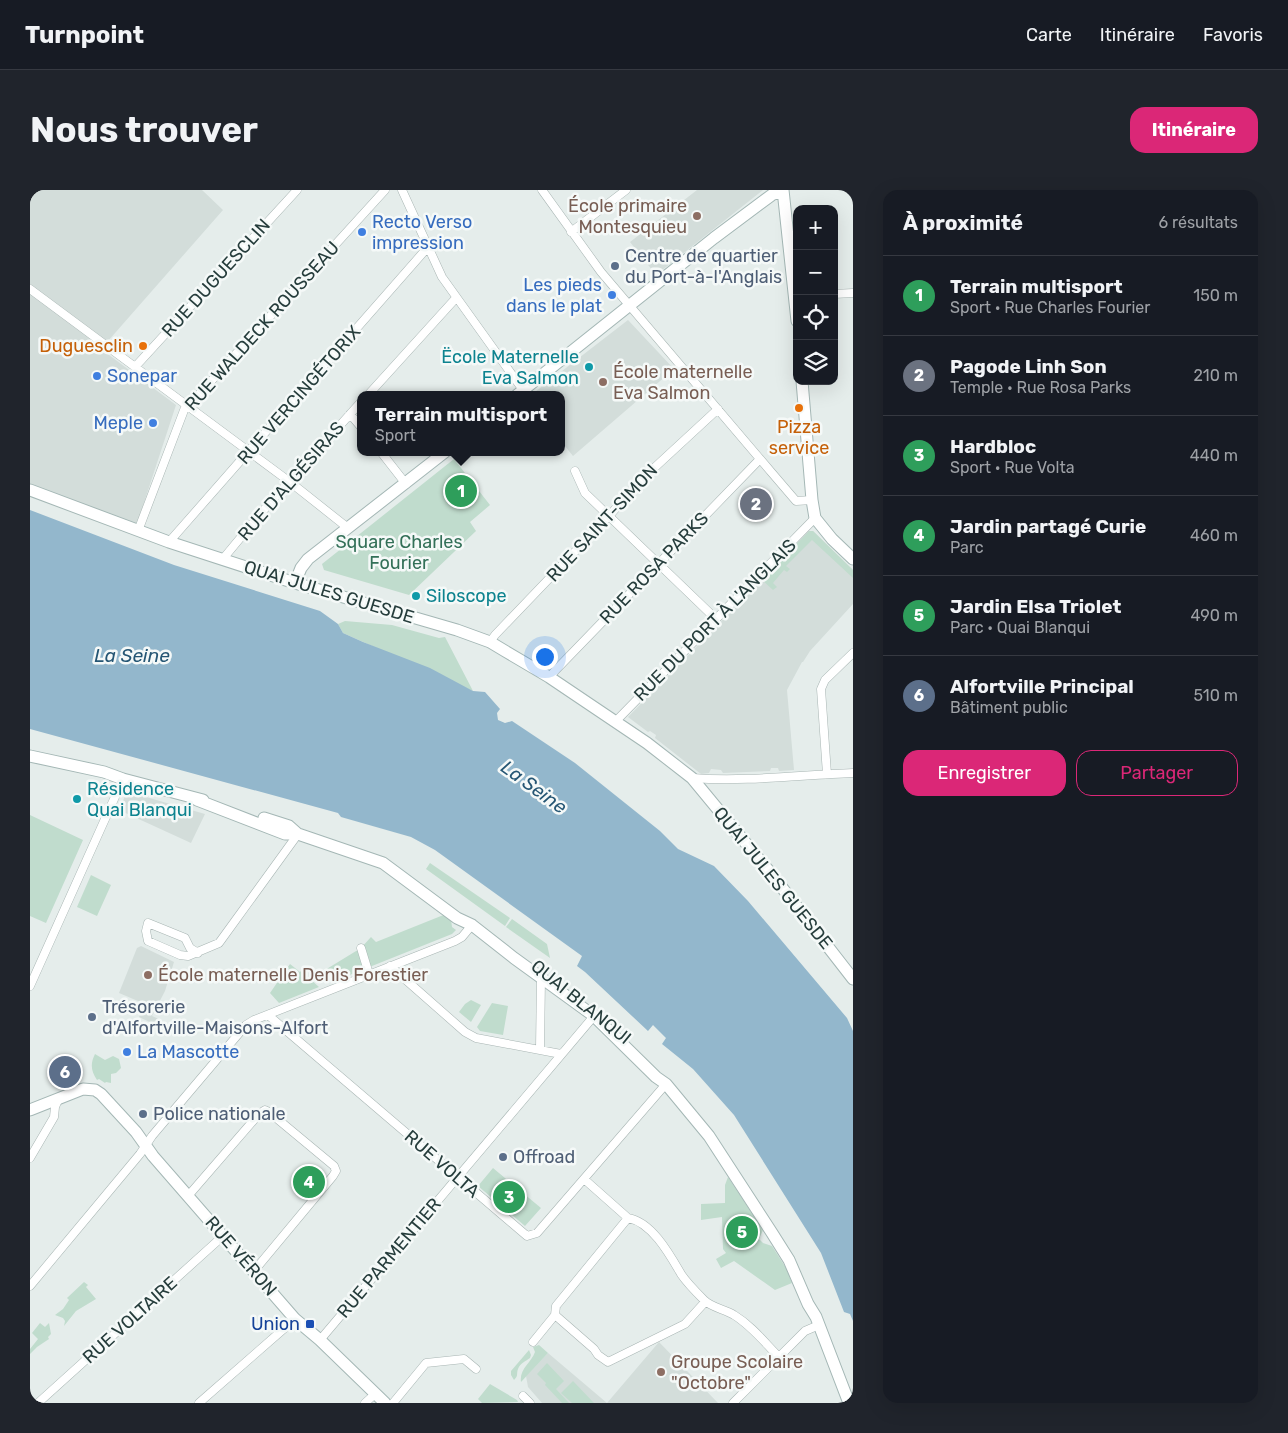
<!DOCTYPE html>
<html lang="fr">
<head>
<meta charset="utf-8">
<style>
  :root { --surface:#171b24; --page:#20242c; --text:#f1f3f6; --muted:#9ea1a6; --line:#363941; --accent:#db2777 }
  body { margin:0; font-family:Rubik,sans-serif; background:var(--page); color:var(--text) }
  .controls { position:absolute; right:15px; top:15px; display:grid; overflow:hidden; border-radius:10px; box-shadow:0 5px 20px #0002 }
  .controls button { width:45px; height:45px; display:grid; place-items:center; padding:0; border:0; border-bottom:1px solid var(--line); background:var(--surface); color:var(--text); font:25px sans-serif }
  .you { position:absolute; left:514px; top:466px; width:18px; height:18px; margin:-12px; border:4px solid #fff; border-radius:50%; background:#1a73e8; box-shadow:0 0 0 8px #1a73e833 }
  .badge { display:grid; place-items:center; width:32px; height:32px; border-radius:50%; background:var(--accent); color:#fff; font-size:16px; font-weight:700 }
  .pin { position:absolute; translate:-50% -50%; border:2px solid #fff; box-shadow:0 1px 5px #0006 }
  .popup { position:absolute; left:327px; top:201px; width:208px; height:65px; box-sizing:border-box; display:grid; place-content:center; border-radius:10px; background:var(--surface); filter:drop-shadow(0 1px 4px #0005); font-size:16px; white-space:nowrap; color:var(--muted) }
  .popup b { font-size:19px; color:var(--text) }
  .popup::after { content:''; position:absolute; left:50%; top:100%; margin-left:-10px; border:10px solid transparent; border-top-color:var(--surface) }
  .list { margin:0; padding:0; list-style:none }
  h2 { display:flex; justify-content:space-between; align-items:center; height:65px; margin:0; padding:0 20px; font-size:21px }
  h2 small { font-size:16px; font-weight:400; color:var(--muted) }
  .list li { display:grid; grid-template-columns:32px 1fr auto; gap:15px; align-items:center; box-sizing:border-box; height:80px; padding:0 20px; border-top:1px solid var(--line) }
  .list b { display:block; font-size:19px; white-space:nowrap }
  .list p { margin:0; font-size:16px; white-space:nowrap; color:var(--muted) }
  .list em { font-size:16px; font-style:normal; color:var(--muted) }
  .actions { display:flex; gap:10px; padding:15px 20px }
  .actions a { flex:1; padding:11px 0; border:1px solid var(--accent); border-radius:15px; text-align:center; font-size:18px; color:var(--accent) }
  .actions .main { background:var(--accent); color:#fff }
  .icon { flex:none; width:28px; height:28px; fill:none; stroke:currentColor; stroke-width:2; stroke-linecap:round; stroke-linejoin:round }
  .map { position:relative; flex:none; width:823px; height:1213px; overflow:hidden; border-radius:15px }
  header { display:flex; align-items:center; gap:30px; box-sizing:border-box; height:70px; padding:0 25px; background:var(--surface); border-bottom:1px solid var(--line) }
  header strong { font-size:24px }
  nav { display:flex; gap:28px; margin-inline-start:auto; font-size:18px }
  .intro { display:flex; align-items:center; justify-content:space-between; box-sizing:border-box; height:120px; padding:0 30px }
  h1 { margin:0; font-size:35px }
  .button { padding:12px 22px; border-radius:15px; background:var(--accent); color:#fff; font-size:18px; font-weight:700 }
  main { display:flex; gap:30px; padding:0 30px }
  aside { flex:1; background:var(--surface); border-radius:15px; box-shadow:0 5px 20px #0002 }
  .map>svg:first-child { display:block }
  .built { fill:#d3ddda }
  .green { fill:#c0dccd }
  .water { fill:#93b7cc }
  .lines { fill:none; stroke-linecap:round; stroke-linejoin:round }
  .street-casing { stroke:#a8b5b3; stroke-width:9 }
  .secondary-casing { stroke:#a4b7b5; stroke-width:13 }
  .street { stroke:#fff; stroke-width:8 }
  .secondary { stroke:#fff; stroke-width:11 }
  .education-dot { fill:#8d6e63; stroke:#f5f9f8; stroke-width:2 }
  .shop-dot { fill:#3f7fe0; stroke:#f5f9f8; stroke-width:2 }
  .service-dot { fill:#5c6f8a; stroke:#f5f9f8; stroke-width:2 }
  .food-dot { fill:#e8710a; stroke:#f5f9f8; stroke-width:2 }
  .culture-dot { fill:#0f9aa8; stroke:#f5f9f8; stroke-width:2 }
  .transit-dot { fill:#1a4fb4; stroke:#f5f9f8; stroke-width:2 }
  .labels { text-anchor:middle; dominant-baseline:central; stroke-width:5; stroke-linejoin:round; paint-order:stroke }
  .education-label { font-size:18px; fill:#785e54; stroke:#f5f9f8; text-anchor:start }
  .shop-label { font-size:18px; fill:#366cbe; stroke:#f5f9f8; text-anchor:start }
  .service-label { font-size:18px; fill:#4e5e75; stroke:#f5f9f8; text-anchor:start }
  .street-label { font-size:18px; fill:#263d3c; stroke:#f5f9f8 }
  .food-label { font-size:18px; fill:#c56008; stroke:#f5f9f8; text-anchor:end }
  .culture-label { font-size:18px; fill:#0d838f; stroke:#f5f9f8; text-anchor:start }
  .park-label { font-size:18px; fill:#337058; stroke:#f5f9f8 }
  .transit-label { font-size:18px; fill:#164399; stroke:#f5f9f8; text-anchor:end }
  .water-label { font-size:19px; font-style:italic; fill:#255674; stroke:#f5f9f8 }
</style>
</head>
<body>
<header>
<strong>Turnpoint</strong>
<nav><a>Carte</a><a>Itinéraire</a><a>Favoris</a></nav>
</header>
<div class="intro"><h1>Nous trouver</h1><a class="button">Itinéraire</a></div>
<main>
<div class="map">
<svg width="823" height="1213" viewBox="0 0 823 1213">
  <rect width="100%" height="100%" fill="#e5edeb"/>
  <path class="built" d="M0,0H172L193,20L71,159L146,215L107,334L0,294Z
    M667,0H733L626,85L600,52Z
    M598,130L644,179L543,266L531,251V205H501Z
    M779,341H783L823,380V414L780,461L773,472H772L757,500L764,580L749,581L748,578H741L740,581L693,583L691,580L681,579L679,583L671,584L625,548L626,545L620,541L618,542L598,527Z
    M102,603L175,624L161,653L89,620L95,606Z
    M111,756L144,772L135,801L122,826L131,830L128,836L109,827L115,814L89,803L107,758Z
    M629,1152L688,1213H512L498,1197L496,1186L518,1163L577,1213Z"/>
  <path class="green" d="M424,269L460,315L440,332L446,341L379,405L294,380L292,374Z
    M779,341H783L823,380V388L782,350L756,376L760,379L757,382L754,380L743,393L747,397L743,400L732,390Z
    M315,431L362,435L409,448L415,447L443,501L313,443L308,434Z
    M0,625L53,650L16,733L0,726Z
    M400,673L480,728L475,736L396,679Z
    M61,685L81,695L67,726L47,717Z
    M416,724L421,729L422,737L426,740L422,744L302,792L295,780L331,758L341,747L346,752Z
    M482,729L517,754L520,768L476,737Z
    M260,774L270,782L271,781L289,797L249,813L240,803Z
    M441,810L451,815L441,832L429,822L435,814Z
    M462,813L478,816L473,845L450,841L447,837Z
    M65,864L75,870L83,866L89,869L91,878L86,883L81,884V893L76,892L75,893L69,889L67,890C61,881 60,874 65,864Z
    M280,977L294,988L279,1006L268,996L267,993Z
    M463,978L511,1018L495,1036L448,996Z
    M698,987L733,1040L729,1049L733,1053L742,1056L756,1078L762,1093L745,1100L704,1071L691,1078L686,1069L696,1063L693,1059L692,1027L671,1030V1014L695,1013V995Z
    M54,1092L58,1095L56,1097L66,1109L46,1121L34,1136L35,1131L33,1128L25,1125L33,1119L39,1110L37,1108Z
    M10,1133L15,1137L19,1133L21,1144L18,1147L19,1149L7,1157L0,1164V1159L8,1149L2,1143Z
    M509,1155L518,1163L491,1192C489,1179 501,1173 505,1162L503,1157Z
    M499,1160L501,1165L500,1168C496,1171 490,1173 488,1179C486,1184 489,1185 484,1190L481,1185V1181Z
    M517,1173L534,1191L526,1199L539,1213H532L515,1195L516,1193L507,1184Z
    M543,1191L564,1213H542L531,1203Z
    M460,1194L487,1210L488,1212L452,1213L448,1209Z"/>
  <path class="water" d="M0,320L144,375L290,421L308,434L313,443L333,452L400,478L443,501L455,502L470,519L467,523L468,530L475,533L482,531L545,573L630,641L648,659L684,676L718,711L817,828L823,841V1131L820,1124L814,1122L791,1063L704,925L663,879L632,854L636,848L623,835L618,841L555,782L547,776L552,766L405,660L381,647L311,627L308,623L0,539Z"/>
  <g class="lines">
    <defs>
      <path id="street" d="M372,0L412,87L493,200
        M512,0L571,82L742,283L766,311L782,310
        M541,42L596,0
        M0,99L260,292L318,338
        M804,104L823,103
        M105,177L267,0
        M338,205L426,108
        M320,224L331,237
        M351,262L376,294
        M545,281L555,303L686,429
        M108,341L156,215L163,211L355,0
        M139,352L398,57
        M192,370L231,323L331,212
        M460,452L465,445L579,326L610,291L688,219
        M519,487L730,269
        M585,532L785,328
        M797,584L791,499L795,490L823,463
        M662,588C715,592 770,585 823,583
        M331,758L339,784
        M168,763L160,758L155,748L118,733L116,741L118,751L150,765L158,766L189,753L268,644
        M360,776L435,842L446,848L531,864
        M0,796L93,589
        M238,825L497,1046L507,1043L636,894
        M510,859L511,788
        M0,968L24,927L25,917L29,908
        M554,989L598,1028C622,1032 640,1065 651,1084C657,1093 666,1102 674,1110C682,1118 695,1119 704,1125C722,1136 735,1153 749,1167
        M158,1006L229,924L235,920L239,922L304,976L306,981L303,986L224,1081
        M598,1028L526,1116L525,1125L564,1159L568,1165L578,1172L655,1134L675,1112
        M0,1096L110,964L122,946L216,835L224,830L425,751L432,747L442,735
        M290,1150L564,826
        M503,1152L525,1125
        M493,1206L500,1213
        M8,1213L193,1046
        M169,1213L265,1129
        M335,1213L345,1204
        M363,1213L396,1173L434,1169L446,1179
        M703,1213L775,1141L789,1135"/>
      <path id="secondary" d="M753,0L767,131
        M772,191L782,310L785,328L802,349L823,369
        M487,205L684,48L743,4L753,2
        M0,300L139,352L265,393L427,440L460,452L475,461L519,487L617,553L662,588L743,686L823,789
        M265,393L271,378L278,369L415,262
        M0,566L74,582L93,589L173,610
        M167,610L255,644H268L353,673L427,728L442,735L484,768L564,826L626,887L636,894L679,946L742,1043L759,1070L778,1114L786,1127L819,1213
        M234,628L259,636L268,644
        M0,920L53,899L65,900L71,904L106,942L123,966L265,1129L290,1150L355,1213"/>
    </defs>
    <use href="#street" class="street-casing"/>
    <use href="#secondary" class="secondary-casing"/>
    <use href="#street" class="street"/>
    <use href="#secondary" class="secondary"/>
  </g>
  <g class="education-dot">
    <circle cx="667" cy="26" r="5"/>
    <circle cx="573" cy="192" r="5"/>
    <circle cx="118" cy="785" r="5"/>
    <circle cx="631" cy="1182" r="5"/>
  </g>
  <g class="shop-dot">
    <circle cx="332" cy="42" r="5"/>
    <circle cx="582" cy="105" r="5"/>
    <circle cx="67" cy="186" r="5"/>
    <circle cx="123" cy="233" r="5"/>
    <circle cx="97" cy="862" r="5"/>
  </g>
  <g class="service-dot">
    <circle cx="585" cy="76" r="5"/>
    <circle cx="62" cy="827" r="5"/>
    <circle cx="113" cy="924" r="5"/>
    <circle cx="473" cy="967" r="5"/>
  </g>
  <g class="food-dot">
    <circle cx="113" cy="156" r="5"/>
    <circle cx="769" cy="218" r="5"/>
  </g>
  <g class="culture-dot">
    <circle cx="559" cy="177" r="5"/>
    <circle cx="386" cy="406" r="5"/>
    <circle cx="47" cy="609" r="5"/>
  </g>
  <rect class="transit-dot" x="275" y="1129" width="10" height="10" rx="2.5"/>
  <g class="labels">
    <g class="education-label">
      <text x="657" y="16" text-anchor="end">École primaire<tspan x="657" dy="21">Montesquieu</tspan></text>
      <text x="583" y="182">École maternelle<tspan x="583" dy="21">Eva Salmon</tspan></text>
      <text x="128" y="785">École maternelle Denis Forestier</text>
      <text x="641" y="1172">Groupe Scolaire<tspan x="641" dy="21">"Octobre"</tspan></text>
    </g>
    <g class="shop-label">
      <text x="342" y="32">Recto Verso<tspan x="342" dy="21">impression</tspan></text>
      <text x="572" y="95" text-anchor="end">Les pieds<tspan x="572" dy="21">dans le plat</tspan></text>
      <text x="77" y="186">Sonepar</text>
      <text x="113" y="233" text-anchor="end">Meple</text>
      <text x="107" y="862">La Mascotte</text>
    </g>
    <g class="service-label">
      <text x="595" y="66">Centre de quartier<tspan x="595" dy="21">du Port-à-l'Anglais</tspan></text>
      <text x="72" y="817">Trésorerie<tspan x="72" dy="21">d'Alfortville-Maisons-Alfort</tspan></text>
      <text x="123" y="924">Police nationale</text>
      <text x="483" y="967">Offroad</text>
    </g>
    <g class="street-label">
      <text transform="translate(186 88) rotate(-48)">RUE DUGUESCLIN</text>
      <text transform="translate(232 136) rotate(-48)">RUE WALDECK ROUSSEAU</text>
      <text transform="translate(269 205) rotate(-49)">RUE VERCINGÉTORIX</text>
      <text transform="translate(261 291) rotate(-49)">RUE D'ALGÉSIRAS</text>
      <text transform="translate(572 333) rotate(-47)">RUE SAINT-SIMON</text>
      <text transform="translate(624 378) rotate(-46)">RUE ROSA PARKS</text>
      <text transform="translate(299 402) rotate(17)">QUAI JULES GUESDE</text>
      <text transform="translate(685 430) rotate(-45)">RUE DU PORT À L'ANGLAIS</text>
      <text transform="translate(743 688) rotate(51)">QUAI JULES GUESDE</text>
      <text transform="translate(551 812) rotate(39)">QUAI BLANQUI</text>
      <text transform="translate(412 974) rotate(41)">RUE VOLTA</text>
      <text transform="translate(211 1066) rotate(49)">RUE VÉRON</text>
      <text transform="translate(359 1068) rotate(-50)">RUE PARMENTIER</text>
      <text transform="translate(100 1130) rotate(-42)">RUE VOLTAIRE</text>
    </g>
    <g class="food-label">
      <text x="103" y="156">Duguesclin</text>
      <text x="769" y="237" text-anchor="middle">Pizza<tspan x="769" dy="21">service</tspan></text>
    </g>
    <g class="culture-label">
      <text x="549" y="167" text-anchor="end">Ëcole Maternelle<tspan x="549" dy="21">Eva Salmon</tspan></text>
      <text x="396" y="406">Siloscope</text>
      <text x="57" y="599">Résidence<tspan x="57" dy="21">Quai Blanqui</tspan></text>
    </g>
    <g class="park-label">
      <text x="369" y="352">Square Charles<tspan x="369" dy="21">Fourier</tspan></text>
    </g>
    <g class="transit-label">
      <text x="270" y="1134">Union</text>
    </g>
    <g class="water-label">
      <text x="102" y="465">La Seine</text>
      <text transform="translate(504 597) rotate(36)">La Seine</text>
    </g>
  </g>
</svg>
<div class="controls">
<button>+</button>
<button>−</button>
<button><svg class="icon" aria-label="locate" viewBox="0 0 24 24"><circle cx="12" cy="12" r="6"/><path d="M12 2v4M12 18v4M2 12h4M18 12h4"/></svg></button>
<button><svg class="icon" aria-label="layers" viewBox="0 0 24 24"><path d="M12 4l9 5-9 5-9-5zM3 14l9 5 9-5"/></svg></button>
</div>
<div class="you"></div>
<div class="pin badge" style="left:431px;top:301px;background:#2e9e5b">1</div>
<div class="popup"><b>Terrain multisport</b>Sport</div>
<div class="pin badge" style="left:726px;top:314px;background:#6b7280">2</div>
<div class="pin badge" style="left:479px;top:1007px;background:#2e9e5b">3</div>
<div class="pin badge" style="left:279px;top:992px;background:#2e9e5b">4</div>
<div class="pin badge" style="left:712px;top:1042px;background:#2e9e5b">5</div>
<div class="pin badge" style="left:35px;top:882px;background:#5c6f8a">6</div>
</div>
<aside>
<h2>À proximité<small>6 résultats</small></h2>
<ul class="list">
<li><span class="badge" style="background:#2e9e5b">1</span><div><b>Terrain multisport</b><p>Sport · Rue Charles Fourier</p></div><em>150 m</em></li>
<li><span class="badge" style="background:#6b7280">2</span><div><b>Pagode Linh Son</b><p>Temple · Rue Rosa Parks</p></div><em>210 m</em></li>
<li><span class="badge" style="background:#2e9e5b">3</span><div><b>Hardbloc</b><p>Sport · Rue Volta</p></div><em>440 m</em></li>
<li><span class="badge" style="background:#2e9e5b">4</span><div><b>Jardin partagé Curie</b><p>Parc</p></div><em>460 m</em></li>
<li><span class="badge" style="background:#2e9e5b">5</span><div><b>Jardin Elsa Triolet</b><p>Parc · Quai Blanqui</p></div><em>490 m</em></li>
<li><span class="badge" style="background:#5c6f8a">6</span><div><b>Alfortville Principal</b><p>Bâtiment public</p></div><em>510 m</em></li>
</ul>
<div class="actions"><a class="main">Enregistrer</a><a>Partager</a></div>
</aside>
</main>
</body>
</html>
